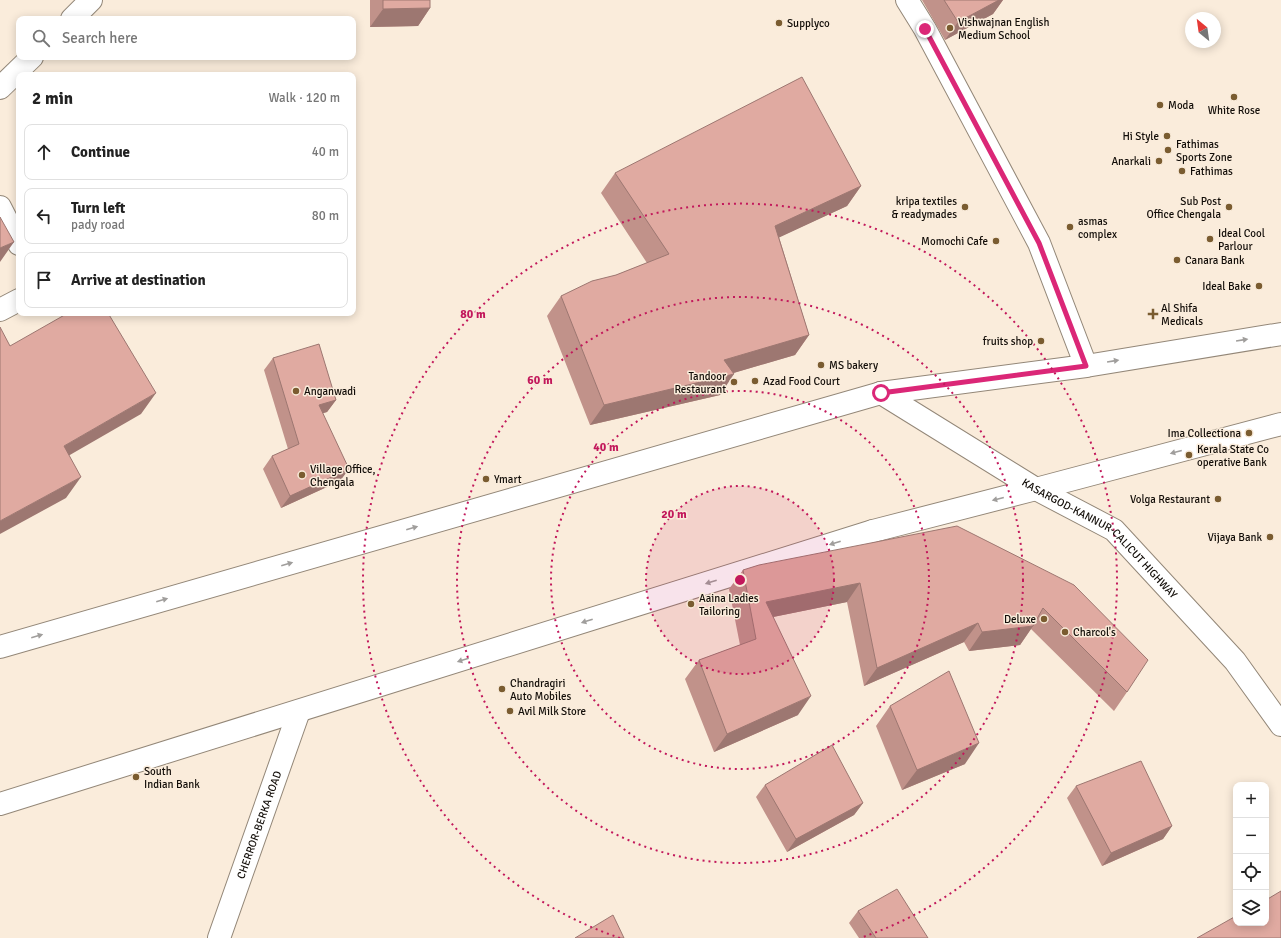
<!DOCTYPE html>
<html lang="en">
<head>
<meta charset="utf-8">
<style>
  :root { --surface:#fff; --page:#f2f2f2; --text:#222; --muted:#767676; --line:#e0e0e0 }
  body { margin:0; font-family:Signika,sans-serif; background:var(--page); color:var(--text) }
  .controls { position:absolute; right:12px; bottom:12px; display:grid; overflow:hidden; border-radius:8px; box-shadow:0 2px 10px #0003 }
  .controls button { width:36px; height:36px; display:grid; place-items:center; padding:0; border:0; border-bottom:1px solid var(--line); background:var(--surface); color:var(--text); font:20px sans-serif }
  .compass { position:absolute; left:1185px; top:12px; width:36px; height:36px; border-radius:50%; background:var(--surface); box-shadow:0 2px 10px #0003; rotate:331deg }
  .stop { position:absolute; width:12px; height:12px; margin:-9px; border:3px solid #db2777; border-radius:50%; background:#fff }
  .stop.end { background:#db2777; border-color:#fff; box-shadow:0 1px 4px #0008 }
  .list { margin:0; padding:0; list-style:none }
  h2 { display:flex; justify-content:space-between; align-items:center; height:52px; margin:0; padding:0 16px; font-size:17px }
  h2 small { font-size:13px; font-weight:400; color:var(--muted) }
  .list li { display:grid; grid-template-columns:26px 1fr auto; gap:12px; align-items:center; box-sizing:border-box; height:56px; margin:0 8px 8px; padding:0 8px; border:1px solid var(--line); border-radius:8px }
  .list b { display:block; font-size:15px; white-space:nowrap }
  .list p { margin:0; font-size:13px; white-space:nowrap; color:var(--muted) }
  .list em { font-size:13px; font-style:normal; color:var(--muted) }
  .icon { flex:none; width:22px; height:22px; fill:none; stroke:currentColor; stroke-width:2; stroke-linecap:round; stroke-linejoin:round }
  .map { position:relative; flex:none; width:1281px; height:938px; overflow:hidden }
  .search { position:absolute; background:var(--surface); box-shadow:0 2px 10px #0003; left:16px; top:16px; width:340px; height:44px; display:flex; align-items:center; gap:10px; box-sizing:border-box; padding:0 14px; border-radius:8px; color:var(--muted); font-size:15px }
  .panel { position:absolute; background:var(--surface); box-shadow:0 2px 10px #0003; left:16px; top:72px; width:340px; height:244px; border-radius:8px }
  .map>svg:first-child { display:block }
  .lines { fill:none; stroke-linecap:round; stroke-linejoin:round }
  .street-casing { stroke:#938778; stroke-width:24 }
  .secondary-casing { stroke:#938778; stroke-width:24 }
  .primary-casing { stroke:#938778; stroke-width:24 }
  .highway-casing { stroke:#938778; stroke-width:24 }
  .street { stroke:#fff; stroke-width:22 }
  .secondary { stroke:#fff; stroke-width:22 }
  .primary { stroke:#fff; stroke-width:22 }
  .highway { stroke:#fff; stroke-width:22 }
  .wall { fill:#c1928a }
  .shaded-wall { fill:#9d7771 }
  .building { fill:#e0aaa1; stroke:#9d7771 }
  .oneway { fill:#a09e9c }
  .route { stroke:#db2777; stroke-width:5 }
  .ring { fill:none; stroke:#c2185b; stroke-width:2; stroke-dasharray:2 4 }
  .poi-dot { fill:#7a5c30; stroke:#faecdb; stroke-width:1.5 }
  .labels { text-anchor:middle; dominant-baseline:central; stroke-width:3; stroke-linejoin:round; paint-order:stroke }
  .poi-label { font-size:11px; fill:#120d08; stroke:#faecdb; text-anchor:start }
  .street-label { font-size:11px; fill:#120d08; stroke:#faecdb }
  .centre { fill:#c2185b; stroke:#faecdb; stroke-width:2 }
  .ring-label { font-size:12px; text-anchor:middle; font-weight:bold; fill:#c2185b; stroke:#faecdb; stroke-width:3; stroke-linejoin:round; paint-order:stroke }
</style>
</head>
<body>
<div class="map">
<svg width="1281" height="938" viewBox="0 0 1281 938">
  <rect width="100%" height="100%" fill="#faecdb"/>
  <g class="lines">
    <defs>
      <g id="street">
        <path d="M907,0L925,29L1039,243L1086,366"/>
        <path d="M72,19L91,0"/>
        <path d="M0,88L32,57"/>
        <path d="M0,207L19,244"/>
        <path d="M0,310L19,300"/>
        <path id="s1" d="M219,938L299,711"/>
      </g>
      <path id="secondary" d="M0,647L881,393
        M0,804L873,531"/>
      <path id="primary" d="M881,393L1086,366L1281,334
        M1036,489L1281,424"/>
      <g id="highway">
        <path id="s2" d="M881,393L1036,489L1114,530L1235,661L1281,725"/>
        <path d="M873,531L1036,489"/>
      </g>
    </defs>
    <use href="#street" class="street-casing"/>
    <use href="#secondary" class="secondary-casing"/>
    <use href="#primary" class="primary-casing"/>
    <use href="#highway" class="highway-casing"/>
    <use href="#street" class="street"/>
    <use href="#secondary" class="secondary"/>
    <use href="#primary" class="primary"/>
    <use href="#highway" class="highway"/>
  </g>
  <path class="wall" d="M370,0H430V8L418,26L370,27Z
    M922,0H1003L993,14L945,40Z
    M615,173L861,186L847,206L779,237L809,335L795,355L733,373L720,395L590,425L547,316L561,296L616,275L647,263L601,193Z
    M273,358L336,400L327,412L323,413L340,481L281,508L263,469L272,456L288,449L264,370Z
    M743,570L1074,585L1127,692L1114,711L1031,629L1020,645L969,651L964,642L864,686L847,602L773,617L798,715L714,752L685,679L699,660L740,645L729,589Z
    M890,706L965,764L902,790L876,726Z
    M765,785L863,803L854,815L787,852L756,797Z
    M1076,786L1172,826L1163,839L1102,866L1067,798Z
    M858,911L928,938H859L849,923Z"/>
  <path class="shaded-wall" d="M999,0H1003L993,14L945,40L958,22Z
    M430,8L418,26L370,27L383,9Z
    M861,186L847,206L761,246L775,226Z
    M14,242L0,262V248Z
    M809,335L795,355L710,380L724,360Z
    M734,374L720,395L590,425L604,405Z
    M156,393L141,414L49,467L64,446Z
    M336,400L327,412L310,417L319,405Z
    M349,469L340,481L281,508L290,496Z
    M81,477L66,498L0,534V521Z
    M860,583L847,602L753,621L766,602Z
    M978,623L964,642L864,686L877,668Z
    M1033,626L1020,645L969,651L982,632Z
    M811,696L798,715L714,752L727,734Z
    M979,743L965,764L902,790L917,770Z
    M863,803L854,815L787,852L796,839Z
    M1172,826L1163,839L1102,866L1111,853Z"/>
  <path class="building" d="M383,0H430V8L383,9Z
    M944,0H999L958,22Z
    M802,77L861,186L775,226L809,335L724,360L734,374L604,405L561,296L592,281L616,275L669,254L615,173Z
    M0,217L14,242L0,248Z
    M68,313H108L156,393L64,446L81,477L0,521V327L10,346Z
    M319,344L336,400L319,405L349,469L290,496L272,456L299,444L273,358Z
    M957,526L1074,585L1148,660L1127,692L1043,608L1033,626L982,632L978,623L877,668L860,583L766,602L811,696L727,734L699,660L756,639L743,570L759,565Z
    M949,671L979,743L917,770L890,706Z
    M832,745L863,803L796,839L765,785Z
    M1141,761L1172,826L1111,853L1076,786Z
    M897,889L928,938H876L858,911Z
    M1281,891V938H1197L1236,916V923H1266V900Z
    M613,915L624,938H575Z"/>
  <defs><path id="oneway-solid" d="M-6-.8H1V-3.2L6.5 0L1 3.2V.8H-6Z"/></defs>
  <g class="oneway">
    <use href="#oneway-solid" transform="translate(1242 340) rotate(-9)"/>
    <use href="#oneway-solid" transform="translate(1113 361) rotate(-9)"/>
    <use href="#oneway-solid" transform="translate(1176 452) rotate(165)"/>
    <use href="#oneway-solid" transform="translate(998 499) rotate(166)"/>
    <use href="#oneway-solid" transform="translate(412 528) rotate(-16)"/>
    <use href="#oneway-solid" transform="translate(835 543) rotate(162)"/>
    <use href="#oneway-solid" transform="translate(287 564) rotate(-16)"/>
    <use href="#oneway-solid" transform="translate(711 582) rotate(162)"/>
    <use href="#oneway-solid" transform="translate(162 600) rotate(-16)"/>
    <use href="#oneway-solid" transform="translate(587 621) rotate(162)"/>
    <use href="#oneway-solid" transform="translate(37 636) rotate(-16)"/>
    <use href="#oneway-solid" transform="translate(463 660) rotate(163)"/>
  </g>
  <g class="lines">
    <path class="route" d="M881,393L1086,366L1039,243L925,29"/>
  </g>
  <circle cx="740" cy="580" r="94" fill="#c2185b" fill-opacity=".12"/>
  <g class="ring">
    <circle cx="740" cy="580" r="94"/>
    <circle cx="740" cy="580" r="189"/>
    <circle cx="740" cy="580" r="283"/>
    <path d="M620 938A377 377 0 1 1 860 938"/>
  </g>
  <g class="poi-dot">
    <circle cx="779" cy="23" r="4"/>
    <circle cx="950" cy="28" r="4"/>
    <circle cx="1234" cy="97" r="4"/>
    <circle cx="1160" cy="105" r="4"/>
    <circle cx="1167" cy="136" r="4"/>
    <circle cx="1168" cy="150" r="4"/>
    <circle cx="1159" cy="161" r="4"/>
    <circle cx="1182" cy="171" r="4"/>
    <circle cx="965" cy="207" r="4"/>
    <circle cx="1229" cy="207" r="4"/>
    <circle cx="1070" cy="227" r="4"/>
    <circle cx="1210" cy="239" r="4"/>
    <circle cx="996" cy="241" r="4"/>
    <circle cx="1177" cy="260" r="4"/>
    <circle cx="1259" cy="286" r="4"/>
    <path d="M1151 308h4v4h4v4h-4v4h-4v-4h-4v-4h4z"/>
    <circle cx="1041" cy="341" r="4"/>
    <circle cx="821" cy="365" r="4"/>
    <circle cx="755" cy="381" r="4"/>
    <circle cx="734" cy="382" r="4"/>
    <circle cx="296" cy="391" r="4"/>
    <circle cx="1249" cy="433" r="4"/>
    <circle cx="1189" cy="455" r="4"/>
    <circle cx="302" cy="475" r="4"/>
    <circle cx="486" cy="479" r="4"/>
    <circle cx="1218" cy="499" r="4"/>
    <circle cx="1270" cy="537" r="4"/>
    <circle cx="691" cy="604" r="4"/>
    <circle cx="1044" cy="619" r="4"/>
    <circle cx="1065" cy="632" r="4"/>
    <circle cx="502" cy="689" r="4"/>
    <circle cx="510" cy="711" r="4"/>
    <circle cx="136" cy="777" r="4"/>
  </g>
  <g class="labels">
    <g class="poi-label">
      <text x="958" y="22">Vishwajnan English<tspan x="958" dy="13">Medium School</tspan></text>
      <text x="787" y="23">Supplyco</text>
      <text x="1168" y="105">Moda</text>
      <text x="1234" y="110" text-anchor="middle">White Rose</text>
      <text x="1159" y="136" text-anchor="end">Hi Style</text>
      <text x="1176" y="144">Fathimas<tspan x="1176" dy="13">Sports Zone</tspan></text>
      <text x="1151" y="161" text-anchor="end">Anarkali</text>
      <text x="1190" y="171">Fathimas</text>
      <text x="957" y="201" text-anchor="end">kripa textiles<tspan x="957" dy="13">&amp; readymades</tspan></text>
      <text x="1221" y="201" text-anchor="end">Sub Post<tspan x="1221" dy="13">Office Chengala</tspan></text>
      <text x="1078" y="221">asmas<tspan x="1078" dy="13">complex</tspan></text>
      <text x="1218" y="233">Ideal Cool<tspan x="1218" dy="13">Parlour</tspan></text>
      <text x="988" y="241" text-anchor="end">Momochi Cafe</text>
      <text x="1185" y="260">Canara Bank</text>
      <text x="1251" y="286" text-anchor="end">Ideal Bake</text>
      <text x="1161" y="308">Al Shifa<tspan x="1161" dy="13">Medicals</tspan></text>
      <text x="1033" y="341" text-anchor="end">fruits shop</text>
      <text x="829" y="365">MS bakery</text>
      <text x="726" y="376" text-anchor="end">Tandoor<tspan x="726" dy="13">Restaurant</tspan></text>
      <text x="763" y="381">Azad Food Court</text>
      <text x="304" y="391">Anganwadi</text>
      <text x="1241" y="433" text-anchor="end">Ima Collectiona</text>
      <text x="1197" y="449">Kerala State Co<tspan x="1197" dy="13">operative Bank</tspan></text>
      <text x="310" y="469">Village Office,<tspan x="310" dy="13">Chengala</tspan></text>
      <text x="494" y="479">Ymart</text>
      <text x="1210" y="499" text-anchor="end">Volga Restaurant</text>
      <text x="1262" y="537" text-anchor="end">Vijaya Bank</text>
      <text x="699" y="598">Aaina Ladies<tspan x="699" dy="13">Tailoring</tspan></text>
      <text x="1036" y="619" text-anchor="end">Deluxe</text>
      <text x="1073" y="632">Charcol's</text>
      <text x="510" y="683">Chandragiri<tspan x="510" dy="13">Auto Mobiles</tspan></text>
      <text x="518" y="711">Avil Milk Store</text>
      <text x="144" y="771">South<tspan x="144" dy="13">Indian Bank</tspan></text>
    </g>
    <g class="street-label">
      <text stroke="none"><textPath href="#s2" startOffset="264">KASARGOD-KANNUR-CALICUT HIGHWAY</textPath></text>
      <text stroke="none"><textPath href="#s1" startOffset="120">CHERROR-BERKA ROAD</textPath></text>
    </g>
  </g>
  <circle cx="740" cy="580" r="6" class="centre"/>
  <g class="ring-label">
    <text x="473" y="318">80 m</text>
    <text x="540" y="384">60 m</text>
    <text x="606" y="451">40 m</text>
    <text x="674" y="518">20 m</text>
  </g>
</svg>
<div class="controls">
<button>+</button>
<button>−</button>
<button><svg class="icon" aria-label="locate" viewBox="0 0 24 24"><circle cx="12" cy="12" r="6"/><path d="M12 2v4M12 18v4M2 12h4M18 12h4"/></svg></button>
<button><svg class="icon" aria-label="layers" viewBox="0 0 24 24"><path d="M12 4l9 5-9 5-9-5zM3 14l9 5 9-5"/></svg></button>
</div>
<svg class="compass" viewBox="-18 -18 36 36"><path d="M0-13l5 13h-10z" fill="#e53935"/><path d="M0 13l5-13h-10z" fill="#767676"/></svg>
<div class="stop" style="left:881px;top:393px"></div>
<div class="stop end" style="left:925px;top:29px"></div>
<div class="search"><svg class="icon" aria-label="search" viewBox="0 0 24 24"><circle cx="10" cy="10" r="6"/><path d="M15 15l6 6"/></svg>Search here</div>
<section class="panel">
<h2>2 min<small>Walk · 120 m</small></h2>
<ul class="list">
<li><svg class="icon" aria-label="ahead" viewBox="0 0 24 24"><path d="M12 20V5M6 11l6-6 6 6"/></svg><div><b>Continue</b></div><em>40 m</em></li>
<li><svg class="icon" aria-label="left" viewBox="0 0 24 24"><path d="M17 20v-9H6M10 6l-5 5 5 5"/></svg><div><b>Turn left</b><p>pady road</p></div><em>80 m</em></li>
<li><svg class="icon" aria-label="arrive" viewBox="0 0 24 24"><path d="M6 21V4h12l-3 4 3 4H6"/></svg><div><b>Arrive at destination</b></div></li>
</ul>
</section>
</div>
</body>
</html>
